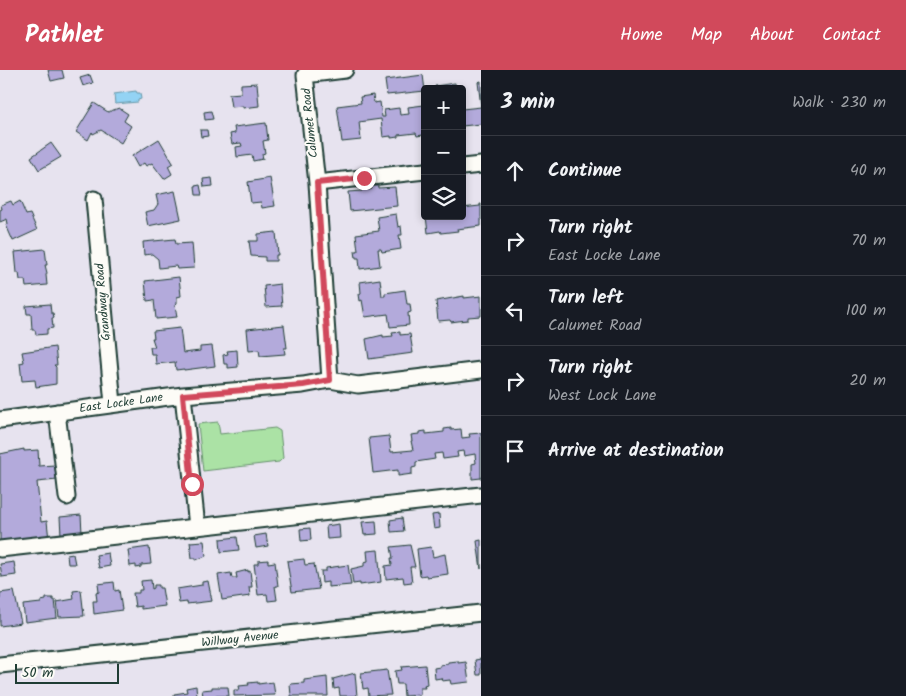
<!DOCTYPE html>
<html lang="en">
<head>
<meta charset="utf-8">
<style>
  :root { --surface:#171b24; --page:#242831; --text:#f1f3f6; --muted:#9ea1a6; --line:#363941; --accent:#d1495b }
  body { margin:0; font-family:Kalam,sans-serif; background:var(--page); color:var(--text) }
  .controls { position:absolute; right:15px; top:15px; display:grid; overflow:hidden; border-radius:5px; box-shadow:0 2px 8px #0003 }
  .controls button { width:45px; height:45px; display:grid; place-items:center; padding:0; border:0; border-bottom:1px solid var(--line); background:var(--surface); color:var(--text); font:25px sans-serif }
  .scale { position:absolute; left:15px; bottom:12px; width:104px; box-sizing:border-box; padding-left:5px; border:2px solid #1f3d34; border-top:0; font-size:14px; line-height:18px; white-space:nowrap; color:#1f3d34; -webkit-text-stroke:4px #fdfcf7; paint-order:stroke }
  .stop { position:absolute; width:15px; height:15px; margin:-11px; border:4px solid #d1495b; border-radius:50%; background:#fff }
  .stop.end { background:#d1495b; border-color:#fff; box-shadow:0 1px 5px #0008 }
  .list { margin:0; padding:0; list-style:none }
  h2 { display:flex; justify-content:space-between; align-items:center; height:65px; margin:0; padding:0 20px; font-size:21px }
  h2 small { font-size:16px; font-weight:400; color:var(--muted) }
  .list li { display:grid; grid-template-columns:32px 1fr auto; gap:15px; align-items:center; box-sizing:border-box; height:70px; padding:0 20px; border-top:1px solid var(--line) }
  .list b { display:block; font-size:19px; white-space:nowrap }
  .list p { margin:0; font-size:16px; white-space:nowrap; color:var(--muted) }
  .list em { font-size:16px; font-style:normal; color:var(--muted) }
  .icon { flex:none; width:28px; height:28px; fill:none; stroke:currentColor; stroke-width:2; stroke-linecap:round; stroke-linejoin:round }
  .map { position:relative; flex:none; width:481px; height:626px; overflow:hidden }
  header { display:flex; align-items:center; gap:30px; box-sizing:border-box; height:70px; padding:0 25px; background:var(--accent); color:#fff }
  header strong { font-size:24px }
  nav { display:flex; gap:28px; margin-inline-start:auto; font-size:18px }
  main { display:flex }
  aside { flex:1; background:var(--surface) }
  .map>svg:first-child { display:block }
  .green { fill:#abe2a5; stroke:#65906c }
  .water { fill:#93d3f4; stroke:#6597a7 }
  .building { fill:#b3aadb; stroke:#1f3d34 }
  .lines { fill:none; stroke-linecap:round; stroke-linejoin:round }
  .minor-casing { stroke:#1f3d34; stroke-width:19 }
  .minor { stroke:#fdfcf7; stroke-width:15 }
  .route { stroke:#d1495b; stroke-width:6 }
  .labels { text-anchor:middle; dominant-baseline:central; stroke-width:4; stroke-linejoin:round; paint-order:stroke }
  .street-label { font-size:12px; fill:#1f3d34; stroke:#fdfcf7 }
</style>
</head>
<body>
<header>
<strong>Pathlet</strong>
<nav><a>Home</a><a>Map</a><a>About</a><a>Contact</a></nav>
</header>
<main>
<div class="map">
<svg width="481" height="626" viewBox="0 0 481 626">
  <rect width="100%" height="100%" fill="#e7e3ef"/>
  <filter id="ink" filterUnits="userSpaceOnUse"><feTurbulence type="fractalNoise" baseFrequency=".02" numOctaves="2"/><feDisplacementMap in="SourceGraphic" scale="10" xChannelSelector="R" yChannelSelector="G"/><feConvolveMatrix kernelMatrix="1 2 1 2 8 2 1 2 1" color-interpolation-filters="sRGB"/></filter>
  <g filter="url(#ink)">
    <path class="green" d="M218,352L220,364L275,358L280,361L283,388L279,392L203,401L198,354Z"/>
    <path class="water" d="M136,21L137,23H140L141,29L138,30V32L115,34L114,24Z"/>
    <path class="building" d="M48,0H62L64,8L51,11Z
      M90,5L93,13L83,16L80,8Z
      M423,5L425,21L387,25L385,10Z
      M481,11V54L462,56V39L481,37L478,12Z
      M257,13L259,36L243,38V36L231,37L229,24L241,23V14Z
      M455,13L456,19H436L435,16Z
      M373,25L374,33L380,32L382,47H385L384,40L399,38L400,45L409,44L408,37L424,35L425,63L423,65L417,66L416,63L398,65V67L391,68V66L383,67L381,49L359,52L361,70L342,72L337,36L361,33L360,27Z
      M94,33L108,42L119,38L128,44L124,51L131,56L121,73L101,60L93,64L92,62L88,70L76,62Z
      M211,41L213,49L205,50L204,42Z
      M266,53L268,70L263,71L265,83L262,84L263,89L253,91L252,85L237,87L236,77L242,76L241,73L232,74L230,64L235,63L234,57Z
      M200,60H207L208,66L201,67Z
      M159,69L173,93L168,96L172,104L164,109L152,93L146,96L144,93L138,97L132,86Z
      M51,73L61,87L39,100L31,87Z
      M212,108L213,116L204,117L203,109Z
      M270,108L275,136L262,138L261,132L251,133L248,112Z
      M200,115L202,125H196L195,116Z
      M371,116H378V118L395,117L397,136L350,141L348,122L362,121L361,117H368V120L372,119Z
      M175,121L181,149L148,156L145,142L154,140L158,134L156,125Z
      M11,131L13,135L20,131L26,145L30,144L37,160L13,171L6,155L8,154L7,149L0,152V140L2,139L1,135Z
      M480,134H481V156L457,159L458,161L441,163L440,161L428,163L426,146H462V138L480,136Z
      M396,144L398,157L401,156L402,165H399L401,179L382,182L381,179H378L380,196L360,199L359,188H356L355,181H358L356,164L379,161L377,147Z
      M276,162L278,185H276V191H265V187L251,186L249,171H258V164Z
      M175,169L176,174L192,173L194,198L177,199L176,196L159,198L158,189L152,184L144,185L143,172Z
      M45,179L47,195H45L47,203L46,205L47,215L26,217L25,210H20L19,203H17L15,182Z
      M179,207L181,226L177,227V233L175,235L177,247L156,249L154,230L147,231L145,211Z
      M380,209L382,226H385V223L405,220L407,234H410L411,242L408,243L409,255L390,257L388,244L365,247L362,230L360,231L359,224L361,223L360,212Z
      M280,214L282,236L266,237L264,216Z
      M464,226V228L481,226V246L468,247V250L458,251L451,252L450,250L438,251L436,231Z
      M50,234L51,243H53L54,248H52L53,258L47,259V264L36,265L35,260H32L31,244H27L26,236Z
      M284,255L287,278H284L285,284L260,286L259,280L249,281L247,259Z
      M180,258L183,283L200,281V277L212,276L215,296L184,300V299L176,300L175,292L156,294L155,284H151L150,277H155L152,268H154L153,261Z
      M400,262V265L410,264L413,283L369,289L366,269L383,265V267L393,266L392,263Z
      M55,277L57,295H54L56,297V314L36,317L35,310L22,311L20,293L24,292L22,282Z
      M237,280L238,297L228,298V294H224L223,285L228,284L227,281Z
      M451,358V360L461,359L462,368L470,367L469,364L481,363V408L472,409V394L476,393L475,384L464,386L463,381L457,382L458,387L443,389L442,383L434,384L435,389L416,392V397L412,398V404L398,406V400L373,403L369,368L389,366L391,382L413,380L411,371H412L411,365L419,364V362L426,361V364L444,362V359Z
      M24,379V381L38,380L39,396L55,395L57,410L37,412L41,452L47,451L49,470L0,475V384Z
      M439,444L440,458L434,459L432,445Z
      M81,445L82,463L61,465L60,447Z
      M402,448L404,461L391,462L390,450Z
      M376,451L377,464L364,465L362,452Z
      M339,454L340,468L327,469L326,456Z
      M310,458L311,470L301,471L300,459Z
      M266,464L268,476L256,478L254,466Z
      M237,467L239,480L221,482L220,469Z
      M481,470V499L477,471Z
      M204,471L206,486L196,490V488H192L190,472Z
      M410,475L415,497H410L412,512L404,513L403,507L386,509L385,496L392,495L391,488H393L391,477Z
      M149,477L151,494L141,495V497L136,498V495L130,496L128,480Z
      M431,477L433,487L445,484L448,504L427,507L426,505L420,506L417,479Z
      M378,480L381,512L360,515V513L353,514L351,499L364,496V492L368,491L367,481Z
      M108,483L110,496L99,498L96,485Z
      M73,484L75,494H68L67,485Z
      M304,489L305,495L314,494L319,519L292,522L287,491Z
      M268,490V493L275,492L278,516H275L277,530L268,531L267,524L258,525L254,494H258V491Z
      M14,492L16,505L2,507L0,494Z
      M348,495L351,515L328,517V512L322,513L321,501H326V498Z
      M248,500V502L250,501L252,517H249L250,526L222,530L218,505L231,503L232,508H237L236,503Z
      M151,510L152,519L154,518V515H159V518H162L165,536L141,539V536L135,537L133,523H139V520H142L141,511Z
      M208,511L212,531L187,534V532L179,533L177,519L202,515V512Z
      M114,512L115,521L119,520L122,540L94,544L93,531H97L96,523L99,522L98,514Z
      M81,520L84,546L59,547L57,532L74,529L73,521Z
      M14,521L21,553L0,556V523Z
      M46,528H53V530H55L57,548L25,552L23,535L41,533V531L46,530Z
      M481,589V605H477L475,590Z
      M458,591V593L466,592L469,612L451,614L450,610L442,611L441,608L435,609L434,598L440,597V595L448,594V592Z
      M425,595L427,614L424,615L425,618H420V625L404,626L403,614H397L395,601L402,600L401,597Z
      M387,600L391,625L369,626L368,618L363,619L361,603Z
      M355,603L357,626H340L339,618L334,619L333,609Z
      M327,607L328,626H291L290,614L304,613V610Z
      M258,612V614L273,612L275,625L234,626V620H240L239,616L249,615L248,613Z
      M196,616L197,626H174V624L187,622L186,618Z
      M212,617H228L229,626H203L202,620L212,619Z"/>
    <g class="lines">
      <defs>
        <path id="minor" d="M462,97L481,95
          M317,113L425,101
          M94,129L113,334
          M330,310L317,113L305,5L345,0
          M183,325L197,457
          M57,342L67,427
          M0,350L183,325L303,315L330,310L358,315L481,300
          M0,479L481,425
          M0,595L481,543"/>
      </defs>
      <use href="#minor" class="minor-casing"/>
      <use href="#minor" class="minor"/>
    </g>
  </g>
  <g class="lines" filter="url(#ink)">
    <path class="route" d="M192,414L183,325L303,315L330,310L317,113L364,108"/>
  </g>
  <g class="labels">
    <g class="street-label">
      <text transform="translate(310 53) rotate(-96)">Calumet Road</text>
      <text transform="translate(103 232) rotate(-95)">Grandway Road</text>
      <text transform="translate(121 333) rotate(-8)">East Locke Lane</text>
      <text transform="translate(240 569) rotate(-6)">Willway Avenue</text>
    </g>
  </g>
</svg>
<div class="controls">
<button>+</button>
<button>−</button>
<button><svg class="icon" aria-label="layers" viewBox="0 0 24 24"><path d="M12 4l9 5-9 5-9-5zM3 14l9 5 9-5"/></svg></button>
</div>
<div class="scale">50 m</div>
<div class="stop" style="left:192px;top:414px"></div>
<div class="stop end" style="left:364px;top:108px"></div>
</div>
<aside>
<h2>3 min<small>Walk · 230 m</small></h2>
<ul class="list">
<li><svg class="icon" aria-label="ahead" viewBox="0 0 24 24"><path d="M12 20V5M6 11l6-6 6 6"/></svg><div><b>Continue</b></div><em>40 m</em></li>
<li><svg class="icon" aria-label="right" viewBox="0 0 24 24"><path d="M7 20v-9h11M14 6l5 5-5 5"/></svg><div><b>Turn right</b><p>East Locke Lane</p></div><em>70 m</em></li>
<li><svg class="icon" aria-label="left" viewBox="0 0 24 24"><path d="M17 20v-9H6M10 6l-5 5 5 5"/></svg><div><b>Turn left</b><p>Calumet Road</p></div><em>100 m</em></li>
<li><svg class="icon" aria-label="right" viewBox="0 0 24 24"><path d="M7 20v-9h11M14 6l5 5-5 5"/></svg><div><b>Turn right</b><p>West Lock Lane</p></div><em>20 m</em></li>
<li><svg class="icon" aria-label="arrive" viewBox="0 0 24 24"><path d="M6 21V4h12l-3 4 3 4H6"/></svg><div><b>Arrive at destination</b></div></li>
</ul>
</aside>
</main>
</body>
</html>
